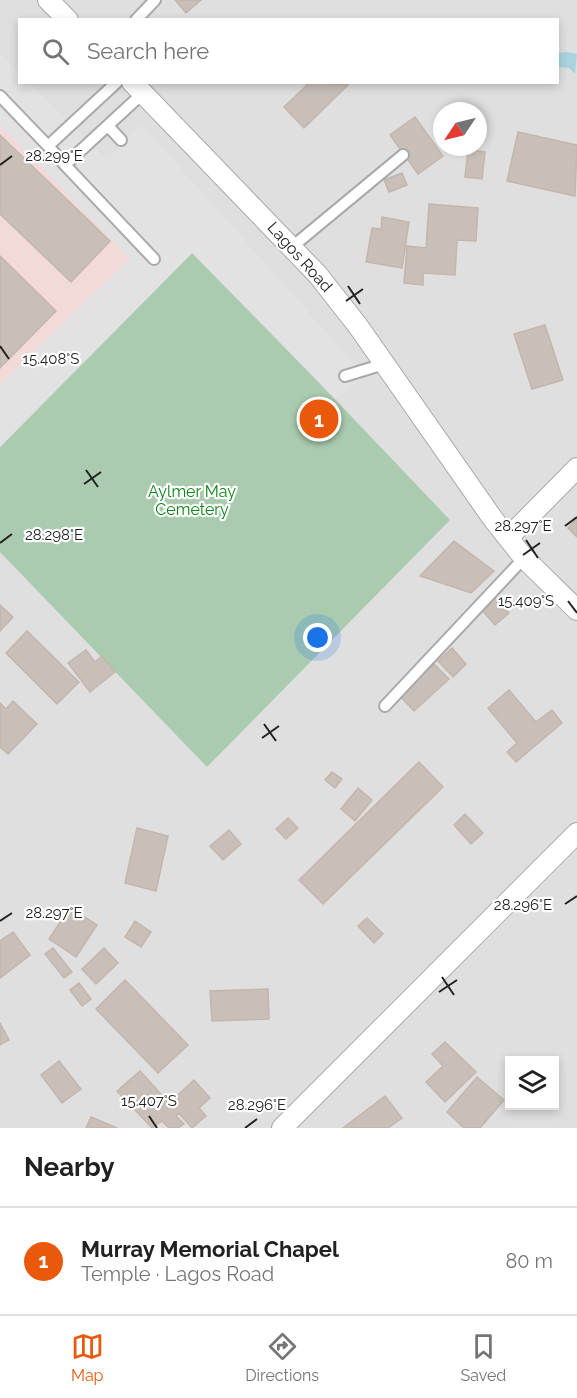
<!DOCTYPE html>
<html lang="en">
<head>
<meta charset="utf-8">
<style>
  :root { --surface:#fff; --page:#f6f6f6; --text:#202124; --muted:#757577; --line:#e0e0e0; --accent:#ea580c }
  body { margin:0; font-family:Raleway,sans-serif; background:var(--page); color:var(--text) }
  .controls { position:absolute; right:18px; bottom:18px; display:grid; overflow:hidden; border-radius:0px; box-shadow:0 3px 9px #0003 }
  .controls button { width:54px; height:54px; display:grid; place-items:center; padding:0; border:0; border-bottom:2px solid var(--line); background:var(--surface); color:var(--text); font:30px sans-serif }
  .compass { position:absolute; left:433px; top:102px; width:54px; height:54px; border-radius:50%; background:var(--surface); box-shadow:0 3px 9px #0003; rotate:235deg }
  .you { position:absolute; left:318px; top:638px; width:21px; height:21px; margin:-15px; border:4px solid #fff; border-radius:50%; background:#1a73e8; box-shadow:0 0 0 9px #1a73e833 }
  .badge { display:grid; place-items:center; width:39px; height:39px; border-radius:50%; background:var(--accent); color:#fff; font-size:20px; font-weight:700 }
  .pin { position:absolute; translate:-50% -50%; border:3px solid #fff; box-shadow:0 2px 6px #0006 }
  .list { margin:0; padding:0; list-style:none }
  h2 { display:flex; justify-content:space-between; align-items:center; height:78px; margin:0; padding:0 24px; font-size:26px }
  h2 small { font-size:20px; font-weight:400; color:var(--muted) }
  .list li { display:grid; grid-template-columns:39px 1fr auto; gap:18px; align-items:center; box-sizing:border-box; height:108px; padding:0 24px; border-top:2px solid var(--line) }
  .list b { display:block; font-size:22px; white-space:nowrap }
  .list p { margin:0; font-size:20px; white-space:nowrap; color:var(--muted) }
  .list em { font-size:20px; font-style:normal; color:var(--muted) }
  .icon { flex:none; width:33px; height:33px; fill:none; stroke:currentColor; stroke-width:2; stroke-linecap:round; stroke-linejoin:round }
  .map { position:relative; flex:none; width:577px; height:1128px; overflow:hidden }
  .search { position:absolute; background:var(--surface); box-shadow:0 3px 9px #0003; left:18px; right:18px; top:18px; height:66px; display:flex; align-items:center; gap:15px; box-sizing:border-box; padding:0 21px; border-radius:0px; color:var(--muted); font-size:22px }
  .sheet { height:186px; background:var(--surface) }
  nav { display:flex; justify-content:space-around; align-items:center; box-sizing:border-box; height:84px; border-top:2px solid var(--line); background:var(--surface); font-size:16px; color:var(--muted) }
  nav a { display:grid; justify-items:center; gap:3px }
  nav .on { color:var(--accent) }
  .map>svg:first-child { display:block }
  .residential { fill:#e0dfdf; fill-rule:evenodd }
  .commercial { fill:#f2dad9 }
  .cemetery { fill:#aacbaf }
  .parking { fill:#e2e2e2 }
  .water { fill:#aad3df }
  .building { fill:#c7bfb8; stroke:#c4b6ab; stroke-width:1.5 }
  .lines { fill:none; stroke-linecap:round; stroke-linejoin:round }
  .lane-casing { stroke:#a9a9a9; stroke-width:14 }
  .street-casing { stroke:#a9a9a9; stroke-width:22 }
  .lane { stroke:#fff; stroke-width:10 }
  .street { stroke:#fff; stroke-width:20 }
  .ticks { fill:none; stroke:#222; stroke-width:2 }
  .labels { text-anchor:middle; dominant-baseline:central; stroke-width:4.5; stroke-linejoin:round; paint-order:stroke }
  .street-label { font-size:16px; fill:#222; stroke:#fff }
  .park-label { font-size:16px; fill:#0c8416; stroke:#fff }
  .ticks-label { font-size:15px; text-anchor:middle; fill:#222; stroke:#fff; stroke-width:4.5; stroke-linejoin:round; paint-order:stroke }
</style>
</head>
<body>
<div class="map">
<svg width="577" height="1128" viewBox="0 0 577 1128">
  <rect width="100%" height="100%" fill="#f2efe9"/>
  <path class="residential" d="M0,0H577V1128H0ZM20,20H558V82H20ZM442,111H478V147H442ZM510,1060H554V1106H510Z"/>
  <path class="commercial" d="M0,124L130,259L0,385Z"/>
  <path class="cemetery" d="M197,248L309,372L450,520L207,767L0,552V447Z"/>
  <path class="parking" d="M0,54L19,73L20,82L29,83L107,159L142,125L365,376L335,399L192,253L0,447V385L130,259L0,124Z"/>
  <path class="water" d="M567,52L577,54L575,74L569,68L558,67V53Z"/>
  <path class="building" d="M175,0H201L186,13Z
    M304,82L348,85L304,128L284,107L307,85Z
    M415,117L443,156L418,174L390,135Z
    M518,132L577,145L575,196L507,181Z
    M0,135L110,241L71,282L0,214Z
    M468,150L485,152L482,179L465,177Z
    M402,173L407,185L389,192L384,180Z
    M429,204L478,208L476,241L457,240L455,275L423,273V285L404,283L407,246L426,248Z
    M382,217L409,222L402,268L366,262L372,228L381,229Z
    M0,256L56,311L0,368Z
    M545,325L563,380L532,389L514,334Z
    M321,406L331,422L316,432L306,416Z
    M577,518V537L568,528Z
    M454,541L494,571L471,593L420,576Z
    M495,597L509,613L495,625L481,609Z
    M0,605L13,617L0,631Z
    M27,631L79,682L57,704L6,653Z
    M452,648L466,664L453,677L438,661Z
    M86,650L95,662L102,656L115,672L90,692L68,663Z
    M434,664L449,679L414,711L400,696Z
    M509,690L536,722L552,710L562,723L516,762L507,752L517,743L488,708Z
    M13,701L37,724L8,754L0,747V703L6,709Z
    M419,762L443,787L323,904L299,880Z
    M332,772L342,779L335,788L325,780Z
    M358,788L372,800L355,821L341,809Z
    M465,814L483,833L471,844L454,825Z
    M288,818L298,828L286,839L276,829Z
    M137,828L168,836L156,891L125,883Z
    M229,830L241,844L223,860L210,846Z
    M70,907L97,925L76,957L49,939Z
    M367,918L383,934L374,943L358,926Z
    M135,921L151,932L141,947L125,937Z
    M13,932L30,955L0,978V941Z
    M53,948L72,972L64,978L45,954Z
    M104,948L118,963L96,984L82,969Z
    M125,980L188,1045L158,1073L96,1009Z
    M79,983L91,999L82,1006L70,990Z
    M268,989L269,1019L212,1021L210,991Z
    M0,1023L9,1040L0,1045Z
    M445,1042L476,1072L445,1102L426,1082L443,1066L432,1054Z
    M59,1061L81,1089L62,1103L41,1075Z
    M140,1071L169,1103L194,1080L210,1098L199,1108L206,1116L192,1128L179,1113L176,1116L184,1124L178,1128H169L162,1121L152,1128L117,1091Z
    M477,1077L504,1100L480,1128H464L447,1112Z
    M385,1096L402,1118L388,1128H343Z
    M91,1117L117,1128H86Z"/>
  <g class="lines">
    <defs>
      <path id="lane" d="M136,20L155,0
        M143,93L65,165L154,259
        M0,96L48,146L117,82
        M108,126L121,140
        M48,146L65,165
        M292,247L403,155
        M345,376L384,364
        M385,706L524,558"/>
      <path id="street" d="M48,0L68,20
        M132,82L318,275L358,326L493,519L524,558L577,610
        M508,538L577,468
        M282,1128L577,833"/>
    </defs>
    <use href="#lane" class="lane-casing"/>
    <use href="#street" class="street-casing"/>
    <use href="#lane" class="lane"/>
    <use href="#street" class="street"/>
  </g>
  <path class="ticks" d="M0,165L12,156M348,286L360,304M346,301L363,289M0,346L9,359M86,470L98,487M84,484L101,472M565,526L577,517M526,540L538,558M0,543L12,534M523,555L540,543M568,601L577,613M264,724L276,741M262,738L279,726M565,904L577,896M0,921L12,913M442,977L454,995M439,992L457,980M149,1116L157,1128M245,1128L257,1119"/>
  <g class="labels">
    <g class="street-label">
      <text transform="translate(300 257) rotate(48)">Lagos Road</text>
    </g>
    <g class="park-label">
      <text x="192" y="491">Aylmer May<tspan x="192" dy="18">Cemetery</tspan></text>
    </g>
  </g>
  <g class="ticks-label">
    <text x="54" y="161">28.299°E</text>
    <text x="51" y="364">15.408°S</text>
    <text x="523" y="531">28.297°E</text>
    <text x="54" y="540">28.298°E</text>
    <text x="526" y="606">15.409°S</text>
    <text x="523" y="910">28.296°E</text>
    <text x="54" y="918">28.297°E</text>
    <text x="149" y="1106">15.407°S</text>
    <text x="257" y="1110">28.296°E</text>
  </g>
</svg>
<div class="controls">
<button><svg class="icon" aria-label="layers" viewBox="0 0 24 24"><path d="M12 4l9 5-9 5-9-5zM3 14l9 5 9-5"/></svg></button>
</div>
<svg class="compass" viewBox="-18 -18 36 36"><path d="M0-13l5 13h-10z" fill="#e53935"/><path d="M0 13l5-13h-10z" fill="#757577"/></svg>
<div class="you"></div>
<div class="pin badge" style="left:319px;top:419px">1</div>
<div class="search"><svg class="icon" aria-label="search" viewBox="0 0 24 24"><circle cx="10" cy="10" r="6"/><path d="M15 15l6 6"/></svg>Search here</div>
</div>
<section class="sheet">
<h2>Nearby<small></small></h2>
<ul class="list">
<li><span class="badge">1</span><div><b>Murray Memorial Chapel</b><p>Temple · Lagos Road</p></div><em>80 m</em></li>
</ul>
</section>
<nav>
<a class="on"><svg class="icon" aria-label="map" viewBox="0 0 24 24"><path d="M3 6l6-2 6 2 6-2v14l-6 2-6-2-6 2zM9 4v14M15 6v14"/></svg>Map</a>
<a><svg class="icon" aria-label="directions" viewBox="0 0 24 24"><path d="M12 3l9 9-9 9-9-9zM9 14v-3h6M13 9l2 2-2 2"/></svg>Directions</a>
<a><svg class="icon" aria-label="saved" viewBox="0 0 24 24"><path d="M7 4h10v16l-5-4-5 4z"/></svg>Saved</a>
</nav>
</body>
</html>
